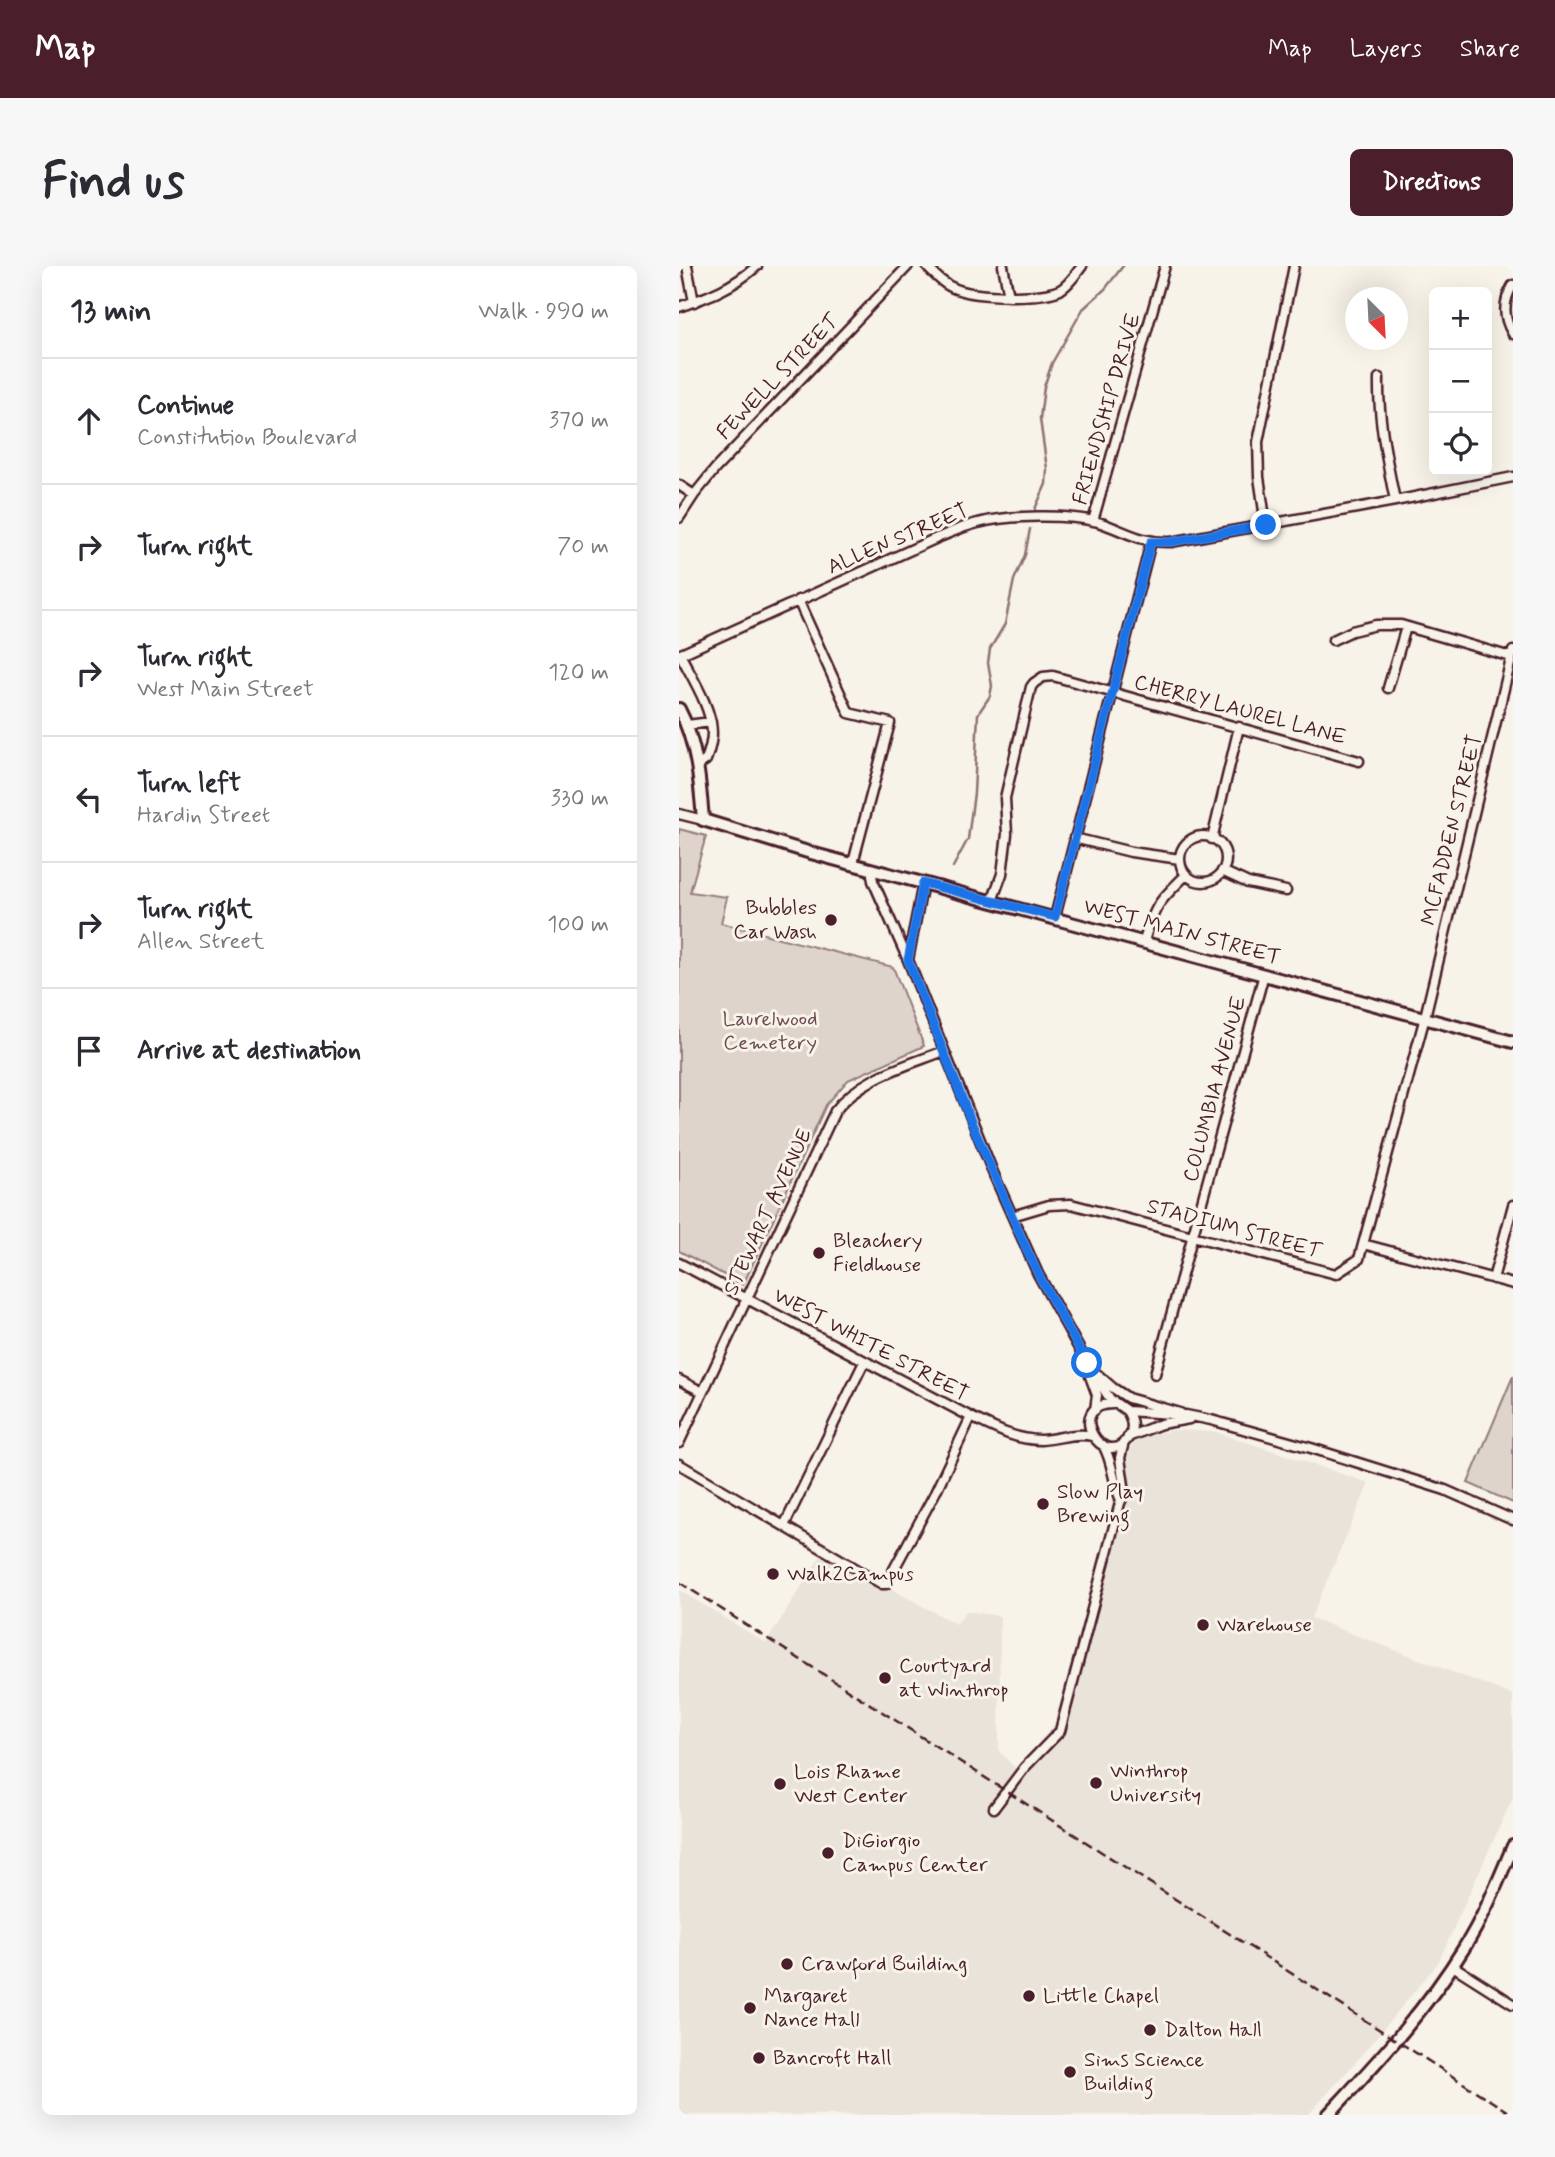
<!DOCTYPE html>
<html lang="en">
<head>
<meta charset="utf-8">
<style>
  :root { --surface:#fff; --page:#f7f7f7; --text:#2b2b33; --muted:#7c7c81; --line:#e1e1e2; --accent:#4a1f2b }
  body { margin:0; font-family:Mynerve,sans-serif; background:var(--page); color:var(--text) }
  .controls { position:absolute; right:21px; top:21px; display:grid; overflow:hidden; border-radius:10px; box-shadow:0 7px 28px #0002 }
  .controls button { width:63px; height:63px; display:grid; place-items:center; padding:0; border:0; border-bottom:2px solid var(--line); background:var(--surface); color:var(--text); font:35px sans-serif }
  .compass { position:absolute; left:666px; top:21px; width:63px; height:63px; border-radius:50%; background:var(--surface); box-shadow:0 7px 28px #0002; rotate:156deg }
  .stop { position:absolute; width:21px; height:21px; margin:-16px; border:5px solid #1a73e8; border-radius:50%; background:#fff }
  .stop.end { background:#1a73e8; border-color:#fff; box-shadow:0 2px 7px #0008 }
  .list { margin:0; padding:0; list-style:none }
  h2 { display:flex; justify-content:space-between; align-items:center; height:91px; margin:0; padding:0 28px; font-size:30px }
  h2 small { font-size:23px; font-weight:400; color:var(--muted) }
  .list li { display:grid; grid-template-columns:46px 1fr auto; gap:21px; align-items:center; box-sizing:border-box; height:126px; padding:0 28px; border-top:2px solid var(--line) }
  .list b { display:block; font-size:26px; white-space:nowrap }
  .list p { margin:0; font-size:23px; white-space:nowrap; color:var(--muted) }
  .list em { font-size:23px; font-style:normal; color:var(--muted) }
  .icon { flex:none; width:38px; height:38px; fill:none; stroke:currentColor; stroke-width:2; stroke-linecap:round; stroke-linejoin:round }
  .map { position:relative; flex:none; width:834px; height:1849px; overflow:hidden; border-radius:10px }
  header { display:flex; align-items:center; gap:42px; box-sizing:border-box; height:98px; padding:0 35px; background:var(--accent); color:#fff }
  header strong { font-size:33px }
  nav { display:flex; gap:38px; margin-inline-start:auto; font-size:24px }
  .intro { display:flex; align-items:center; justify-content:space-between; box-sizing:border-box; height:168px; padding:0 42px }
  h1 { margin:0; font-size:49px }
  .button { padding:18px 32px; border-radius:10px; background:var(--accent); color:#fff; font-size:24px; font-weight:700 }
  main { display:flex; gap:42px; padding:0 42px }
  aside { flex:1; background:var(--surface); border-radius:10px; box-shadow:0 7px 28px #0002 }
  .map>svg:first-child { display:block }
  .built { fill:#eae3da }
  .green { fill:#ded4cc; stroke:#947a7c; stroke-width:2 }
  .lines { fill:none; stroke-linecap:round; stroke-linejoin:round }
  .stream { stroke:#8e7275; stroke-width:2.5 }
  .minor-casing { stroke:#4a1f2b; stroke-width:13 }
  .major-casing { stroke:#4a1f2b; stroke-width:16 }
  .minor { stroke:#f7f3e8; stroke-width:8 }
  .major { stroke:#f7f3e8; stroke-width:10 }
  .rail { stroke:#4a1f2b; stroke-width:2.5; stroke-dasharray:10 5; stroke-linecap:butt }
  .route { stroke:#1a73e8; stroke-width:9 }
  .poi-dot { fill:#4a1f2b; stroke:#f7f3e8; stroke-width:2.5 }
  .labels { text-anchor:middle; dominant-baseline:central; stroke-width:6; stroke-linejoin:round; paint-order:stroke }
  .street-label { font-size:21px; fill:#4a1f2b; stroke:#f7f3e8 }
  .poi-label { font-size:21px; fill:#4a1f2b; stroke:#f7f3e8; text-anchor:start }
  .park-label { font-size:21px; fill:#6f4c53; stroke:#f7f3e8 }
</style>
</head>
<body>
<header>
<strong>Map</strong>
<nav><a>Map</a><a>Layers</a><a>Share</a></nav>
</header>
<div class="intro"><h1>Find us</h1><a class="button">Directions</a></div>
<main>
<aside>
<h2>13 min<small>Walk · 990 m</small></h2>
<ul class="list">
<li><svg class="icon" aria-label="ahead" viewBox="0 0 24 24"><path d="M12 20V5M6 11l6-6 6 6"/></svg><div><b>Continue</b><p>Constitution Boulevard</p></div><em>370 m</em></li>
<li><svg class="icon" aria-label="right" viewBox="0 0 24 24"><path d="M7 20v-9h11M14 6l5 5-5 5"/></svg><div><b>Turn right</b></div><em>70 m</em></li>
<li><svg class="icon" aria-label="right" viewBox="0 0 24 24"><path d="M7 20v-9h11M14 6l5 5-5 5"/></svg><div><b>Turn right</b><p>West Main Street</p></div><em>120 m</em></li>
<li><svg class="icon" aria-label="left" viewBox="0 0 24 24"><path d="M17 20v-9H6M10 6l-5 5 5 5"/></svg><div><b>Turn left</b><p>Hardin Street</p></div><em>330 m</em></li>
<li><svg class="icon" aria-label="right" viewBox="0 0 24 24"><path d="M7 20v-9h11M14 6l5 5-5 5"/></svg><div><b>Turn right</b><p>Allen Street</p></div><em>100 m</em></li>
<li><svg class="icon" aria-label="arrive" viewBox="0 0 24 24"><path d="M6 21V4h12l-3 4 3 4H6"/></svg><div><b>Arrive at destination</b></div></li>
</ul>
</aside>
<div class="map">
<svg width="834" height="1849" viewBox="0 0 834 1849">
  <rect width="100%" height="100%" fill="#f7f3e8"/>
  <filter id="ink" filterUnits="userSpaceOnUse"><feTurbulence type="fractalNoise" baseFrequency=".0143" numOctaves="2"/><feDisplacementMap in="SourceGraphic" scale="14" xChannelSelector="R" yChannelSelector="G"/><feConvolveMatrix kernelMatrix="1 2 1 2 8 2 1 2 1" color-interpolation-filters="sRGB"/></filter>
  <g filter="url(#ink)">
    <path class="built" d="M496,1164L537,1166L690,1217L632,1352L834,1429V1531L759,1697L675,1798L629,1849H0V1324L87,1377L144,1286L277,1358L287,1345L321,1350L320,1485L337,1503L375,1459L449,1185L455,1177L468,1169Z"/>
    <path class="green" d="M0,563L27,570L11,626L48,631L42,657L214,701L245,780L169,814L147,839L64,1019L0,985Z
      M834,1110V1237L789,1217Z"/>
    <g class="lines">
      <path class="stream" d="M356,243L367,218L368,203L361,153L365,121L373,97L404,43L426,23L444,0
        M274,601L289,573L295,527L299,448L311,430L313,420L309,397L311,383L326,358L335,314L346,289L351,263"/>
      <defs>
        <path id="minor" d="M8,0L15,36
          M247,0C256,9 265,19 277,23C298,31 360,33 381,24C390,19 397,8 403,0
          M324,0L330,30
          M834,19C824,35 824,52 834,68
          M0,41C31,30 53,22 78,0
          M700,112C699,154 708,194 716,235
          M0,219L15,229
          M0,252L15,229L37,202L229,0
          M414,255L486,0
          M587,259L580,211L579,176L615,0
          M119,334L170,447L211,457L174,597
          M654,374L673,365L697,359H722L832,391
          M1,388C12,410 33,442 33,467C33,476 30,486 27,494L18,500
          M0,389L258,272C271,267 285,260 299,257C329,249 389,248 419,256C447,265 461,277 492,276L716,235L834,211
          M709,422L727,361
          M8,459L32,456
          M0,548L24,554
          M501 593a23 23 0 1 1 46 0a23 23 0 1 1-46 0Z
          M395,572L452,586L501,593
          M533,573L560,461
          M192,602L194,615L229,694L315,909L359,1008L408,1097L431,1133L448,1145L507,1149L532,1154L632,1182L766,1224L834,1254
          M543,605L569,617L607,625
          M313,635L323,608L328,568L326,532L352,421L355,417L364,411L374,410L680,495
          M376,651L472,276
          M465,675C476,639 480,635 507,609
          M229,694L244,617
          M333,950L370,939L392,938L657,1008L680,993L746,751L834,385
          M684,978L834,1018
          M0,997L292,1151C315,1162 336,1174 362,1174C379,1173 397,1166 413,1170
          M814,1013L834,939
          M417,1107L434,1122L449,1132L501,1147
          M476,1108L585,708
          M411,1110L418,1129L416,1144
          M0,1114L24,1126
          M436,1138C383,1136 424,1209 450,1171C455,1162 453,1153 448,1145
          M449,1171L482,1158L510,1153
          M0,1177L156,845C182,811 227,800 265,785
          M424,1179C435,1198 433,1216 442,1234
          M0,1198L203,1318H207L256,1227L292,1151
          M105,1260L185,1096
          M315,1542L346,1501L381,1465L441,1237L446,1226L441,1192L445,1176
          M774,1700L834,1738"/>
        <path id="major" d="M0,443C18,477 21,516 24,554L132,587L834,776
          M649,1849C698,1796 747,1744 785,1682C805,1651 819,1615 834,1580"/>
      </defs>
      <use href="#minor" class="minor-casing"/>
      <use href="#major" class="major-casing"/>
      <use href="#minor" class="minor"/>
      <use href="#major" class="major"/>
      <path class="rail" d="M0,1316L834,1849"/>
    </g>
  </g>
  <g class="lines" filter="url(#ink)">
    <path class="route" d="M408,1097L359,1008L347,982L293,858L229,694L244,617L376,651L472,276H492L587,259"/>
  </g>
  <g class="poi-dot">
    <circle cx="152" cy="654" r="7"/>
    <circle cx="140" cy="987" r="7"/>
    <circle cx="364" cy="1238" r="7"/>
    <circle cx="94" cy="1308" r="7"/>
    <circle cx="524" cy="1359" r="7"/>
    <circle cx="206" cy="1412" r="7"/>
    <circle cx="417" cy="1517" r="7"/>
    <circle cx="101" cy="1518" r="7"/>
    <circle cx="149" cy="1587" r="7"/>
    <circle cx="108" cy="1698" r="7"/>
    <circle cx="350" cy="1730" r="7"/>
    <circle cx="71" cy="1742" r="7"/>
    <circle cx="471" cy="1764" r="7"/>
    <circle cx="80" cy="1792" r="7"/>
    <circle cx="391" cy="1806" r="7"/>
  </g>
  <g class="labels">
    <g class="street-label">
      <text transform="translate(99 111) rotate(-46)">FEWELL STREET</text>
      <text transform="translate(428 143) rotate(-74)">FRIENDSHIP DRIVE</text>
      <text transform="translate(219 273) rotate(-23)">ALLEN STREET</text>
      <text transform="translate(561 444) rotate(15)">CHERRY LAUREL LANE</text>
      <text transform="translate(773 564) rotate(-76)">MCFADDEN STREET</text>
      <text transform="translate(503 666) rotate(15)">WEST MAIN STREET</text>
      <text transform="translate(536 823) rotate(-75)">COLUMBIA AVENUE</text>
      <text transform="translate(89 946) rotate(-65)">STEWART AVENUE</text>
      <text transform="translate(555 963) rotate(15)">STADIUM STREET</text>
      <text transform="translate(192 1079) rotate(28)">WEST WHITE STREET</text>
    </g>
    <g class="poi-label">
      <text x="138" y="642" text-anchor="end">Bubbles<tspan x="138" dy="24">Car Wash</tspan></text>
      <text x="154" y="975">Bleachery<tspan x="154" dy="24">Fieldhouse</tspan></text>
      <text x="378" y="1226">Slow Play<tspan x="378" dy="24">Brewing</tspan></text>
      <text x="108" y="1308">Walk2Campus</text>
      <text x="538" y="1359">Warehouse</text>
      <text x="220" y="1400">Courtyard<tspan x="220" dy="24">at Winthrop</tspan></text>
      <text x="431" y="1505">Winthrop<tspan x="431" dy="24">University</tspan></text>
      <text x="115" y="1506">Lois Rhame<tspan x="115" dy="24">West Center</tspan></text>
      <text x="163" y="1575">DiGiorgio<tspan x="163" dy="24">Campus Center</tspan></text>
      <text x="122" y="1698">Crawford Building</text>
      <text x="85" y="1730">Margaret<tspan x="85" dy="24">Nance Hall</tspan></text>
      <text x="364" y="1730">Little Chapel</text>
      <text x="485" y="1764">Dalton Hall</text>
      <text x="94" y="1792">Bancroft Hall</text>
      <text x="405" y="1794">Sims Science<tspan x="405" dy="24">Building</tspan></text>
    </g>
    <g class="park-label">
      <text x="91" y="753">Laurelwood<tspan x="91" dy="24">Cemetery</tspan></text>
    </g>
  </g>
</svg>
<div class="controls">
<button>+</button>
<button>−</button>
<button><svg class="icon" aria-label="locate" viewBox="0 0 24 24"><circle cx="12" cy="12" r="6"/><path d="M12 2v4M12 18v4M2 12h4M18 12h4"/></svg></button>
</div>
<svg class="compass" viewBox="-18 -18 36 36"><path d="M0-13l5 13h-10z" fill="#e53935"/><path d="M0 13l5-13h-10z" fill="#7c7c81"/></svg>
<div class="stop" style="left:408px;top:1097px"></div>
<div class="stop end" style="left:587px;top:259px"></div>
</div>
</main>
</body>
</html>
